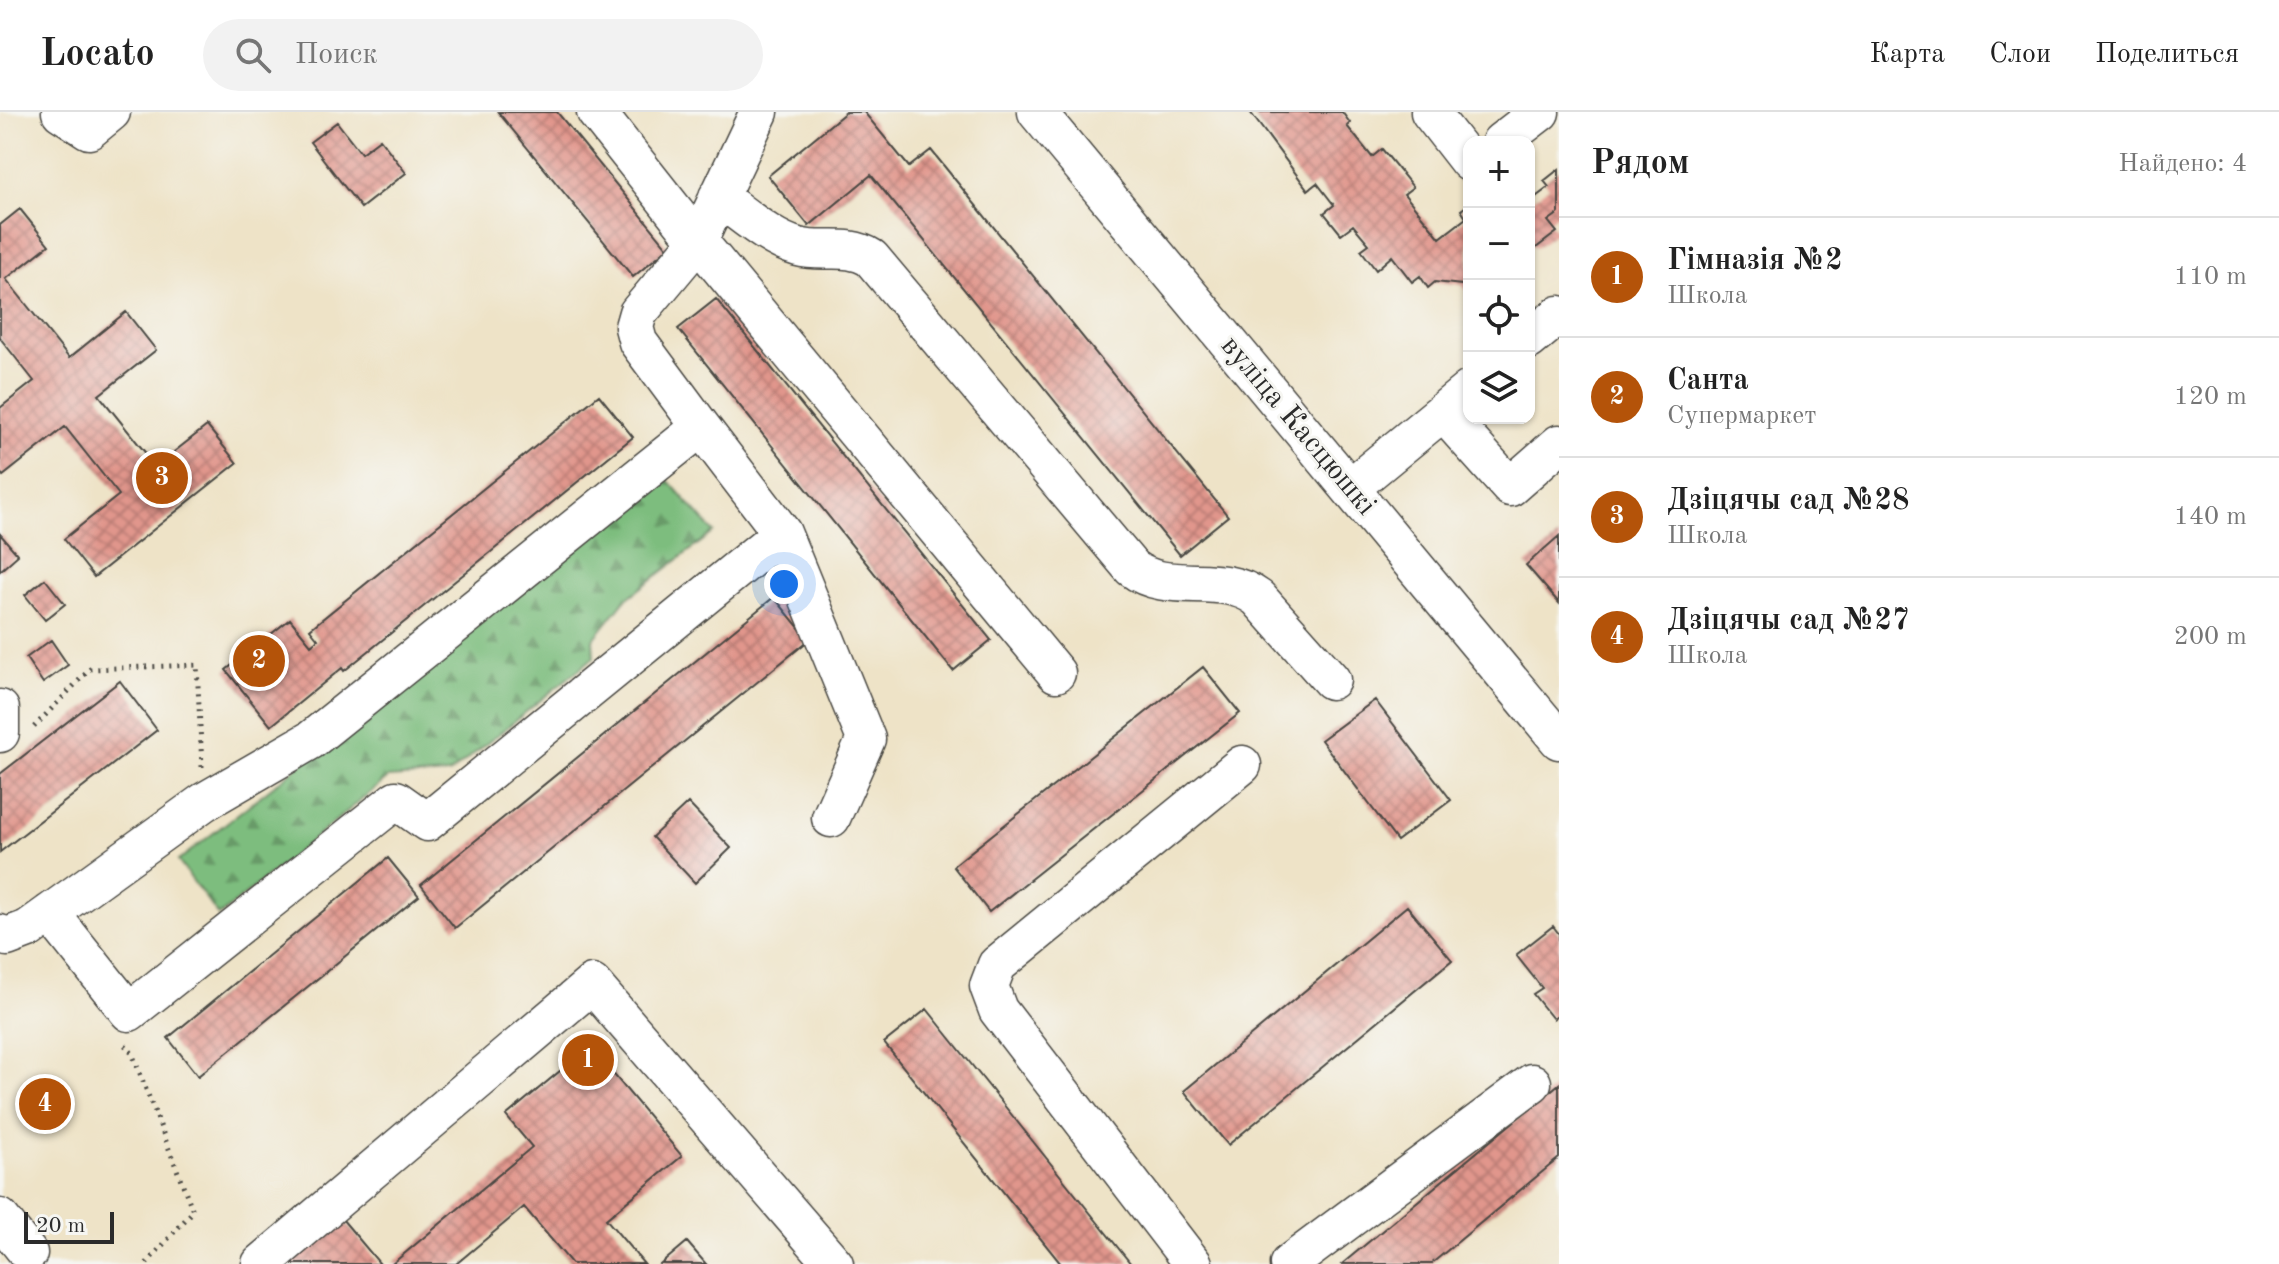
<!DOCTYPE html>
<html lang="ru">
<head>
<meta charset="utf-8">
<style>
  :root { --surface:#fff; --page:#f2f2f2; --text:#222; --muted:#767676; --line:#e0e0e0; --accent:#b45309 }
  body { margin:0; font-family:"Old Standard TT",serif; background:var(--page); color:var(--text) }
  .controls { position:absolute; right:24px; top:24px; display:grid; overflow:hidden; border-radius:16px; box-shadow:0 2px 6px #0004 }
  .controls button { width:72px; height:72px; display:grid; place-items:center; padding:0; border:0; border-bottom:2px solid var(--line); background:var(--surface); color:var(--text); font:40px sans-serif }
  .scale { position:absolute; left:24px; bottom:20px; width:90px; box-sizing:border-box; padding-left:8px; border:4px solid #2b2b2b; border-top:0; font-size:22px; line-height:28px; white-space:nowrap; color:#2b2b2b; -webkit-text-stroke:6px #f6f6f2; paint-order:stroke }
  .you { position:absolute; left:784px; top:472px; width:28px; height:28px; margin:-20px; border:6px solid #fff; border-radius:50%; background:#1a73e8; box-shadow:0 0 0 12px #1a73e833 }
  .badge { display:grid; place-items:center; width:52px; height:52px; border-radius:50%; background:var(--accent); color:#fff; font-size:26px; font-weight:700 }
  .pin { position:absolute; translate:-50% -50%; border:4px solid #fff; box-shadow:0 2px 8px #0006 }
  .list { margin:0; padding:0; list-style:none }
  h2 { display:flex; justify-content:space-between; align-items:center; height:104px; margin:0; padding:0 32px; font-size:34px }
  h2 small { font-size:26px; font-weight:400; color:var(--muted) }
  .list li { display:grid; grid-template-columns:52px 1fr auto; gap:24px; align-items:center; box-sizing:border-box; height:120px; padding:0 32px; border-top:2px solid var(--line) }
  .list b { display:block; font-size:30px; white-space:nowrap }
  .list p { margin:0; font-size:26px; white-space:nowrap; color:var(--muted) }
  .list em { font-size:26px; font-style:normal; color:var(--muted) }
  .icon { flex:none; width:44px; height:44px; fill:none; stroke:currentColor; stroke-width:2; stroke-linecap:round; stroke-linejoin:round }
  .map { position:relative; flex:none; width:1559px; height:1152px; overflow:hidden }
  header { display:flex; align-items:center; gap:48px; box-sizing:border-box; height:112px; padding:0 40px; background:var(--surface); border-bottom:2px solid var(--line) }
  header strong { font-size:38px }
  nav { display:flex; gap:44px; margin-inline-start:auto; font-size:28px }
  .search { width:560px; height:72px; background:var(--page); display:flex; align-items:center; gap:20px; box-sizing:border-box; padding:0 28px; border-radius:44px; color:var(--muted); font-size:30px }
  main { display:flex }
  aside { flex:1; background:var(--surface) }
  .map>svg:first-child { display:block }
  .forest { fill:url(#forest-firs); stroke:#547454; stroke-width:2 }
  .building { fill:url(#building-cross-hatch) }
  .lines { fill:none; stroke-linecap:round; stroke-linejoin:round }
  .minor-casing { stroke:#484742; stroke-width:41 }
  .path { stroke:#484742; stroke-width:5; stroke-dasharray:2 6; stroke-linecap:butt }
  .minor { stroke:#fff; stroke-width:38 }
  .labels { text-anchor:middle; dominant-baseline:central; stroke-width:6; stroke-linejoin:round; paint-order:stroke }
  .street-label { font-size:30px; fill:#2b2b2b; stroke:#f6f6f2 }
</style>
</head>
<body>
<header>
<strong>Locato</strong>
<div class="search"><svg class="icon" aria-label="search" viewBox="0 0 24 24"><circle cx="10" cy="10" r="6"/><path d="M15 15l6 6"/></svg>Поиск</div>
<nav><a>Карта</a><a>Слои</a><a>Поделиться</a></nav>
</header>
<main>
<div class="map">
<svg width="1559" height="1152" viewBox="0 0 1559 1152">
  <defs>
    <pattern id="forest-firs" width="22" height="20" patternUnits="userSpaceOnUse" patternTransform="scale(2)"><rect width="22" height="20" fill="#7dbd7e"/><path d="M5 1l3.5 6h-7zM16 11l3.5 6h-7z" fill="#679a67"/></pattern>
    <pattern id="building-cross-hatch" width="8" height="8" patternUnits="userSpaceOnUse" patternTransform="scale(2)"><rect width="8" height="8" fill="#e1968c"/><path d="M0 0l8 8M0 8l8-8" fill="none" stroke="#b77b73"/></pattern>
  </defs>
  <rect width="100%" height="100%" fill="#f6f6f2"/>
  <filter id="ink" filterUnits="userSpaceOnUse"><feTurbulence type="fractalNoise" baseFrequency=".0125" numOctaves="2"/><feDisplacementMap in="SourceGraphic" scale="16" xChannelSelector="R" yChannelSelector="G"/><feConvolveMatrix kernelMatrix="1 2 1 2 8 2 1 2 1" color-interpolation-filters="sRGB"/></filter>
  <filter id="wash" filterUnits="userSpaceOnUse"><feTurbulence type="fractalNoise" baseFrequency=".006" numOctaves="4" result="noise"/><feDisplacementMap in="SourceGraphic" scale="32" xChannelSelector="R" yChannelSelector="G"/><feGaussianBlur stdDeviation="1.8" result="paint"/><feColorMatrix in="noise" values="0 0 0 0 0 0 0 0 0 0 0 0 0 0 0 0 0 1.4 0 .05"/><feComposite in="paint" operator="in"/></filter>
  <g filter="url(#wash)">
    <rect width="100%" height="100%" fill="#eee3c7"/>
    <path class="forest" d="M665,365L714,420L625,488L593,528L594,545L449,662L388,666L219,804L178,749Z"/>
    <g id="blocks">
      <path class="building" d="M498,0H557L668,136L633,165Z
        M846,0H864L909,55L931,38L1228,404L1180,443L871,63L809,114L768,64Z
        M1250,0H1342L1350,11L1347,14L1372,45L1382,37L1413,75L1404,82L1440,126L1466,106L1461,98L1469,92V181L1462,173L1435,170L1428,176L1420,164L1412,170L1392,144L1376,158L1361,138L1369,132L1353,113L1341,122L1324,101L1334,93L1317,71L1308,78Z
        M337,10L361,41L380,27L406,61L361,96L310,30Z
        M1559,57V101L1548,109L1557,120L1536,136L1529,131V90L1549,75L1544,69Z
        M20,97L49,133L6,167L69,246L126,200L156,238L99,283L156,354L207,314L237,351L94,465L64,427L119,383L65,315L3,364L0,360V296L34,269L0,226V113Z
        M716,187L991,528L953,559L678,217Z
        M599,283L633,325L344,559L342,556L271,614L226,558L290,507L311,533L318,527L310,517Z
        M0,422L18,443L0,459Z
        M1559,424V491L1526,453Z
        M45,467L65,492L45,508L25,483Z
        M774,485L809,528L455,816L421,773Z
        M51,528L68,553L43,571L26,546Z
        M1203,555L1240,601L989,800L953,754Z
        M120,569L157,618L0,740V662Z
        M1375,588L1451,688L1397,729L1321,628Z
        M688,691L731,736L695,771L652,725Z
        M388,746L419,784L198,964L168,926Z
        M1407,794L1452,848L1228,1033L1184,979Z
        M1553,814L1559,822V903L1553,907L1533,882L1542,876L1516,843Z
        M927,897L1131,1152H1061L884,931Z
        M590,934L682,1044L606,1107L644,1152H572L524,1095L456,1152H392L532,1035L506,1004Z
        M1559,972V1046L1431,1152H1342Z
        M337,1101L380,1152H285Z
        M687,1130L706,1152H661Z"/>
    </g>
  </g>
  <g filter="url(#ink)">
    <use href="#blocks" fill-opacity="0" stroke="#484742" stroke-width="2"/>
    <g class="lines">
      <defs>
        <path id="minor" d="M61,0L89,18L111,0
          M596,0L698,129L1056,561
          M1037,0L1559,628
          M1430,0L1469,50
          M1501,30L1540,0
          M718,85C743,102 769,127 798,135C824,142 847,131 871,146L1132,456C1168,484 1221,458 1258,486L1331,568
          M1529,228L1559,203
          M1443,300L1510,375L1559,332
          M701,315L782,421L866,627L831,706
          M1350,376L1469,278
          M0,597V621
          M50,801L129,900L396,688L427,710L782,421
          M0,822L7,825L28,817L204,690L311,628L701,315L638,230L634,215L638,201L698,129L759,0
          M0,1106L28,1141
          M261,1152L592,872L834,1152
          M1193,1152L998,898L989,874L997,853L1242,653
          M1289,1152L1532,971"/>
      </defs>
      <use href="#minor" class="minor-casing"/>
      <path class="path" d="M34,615L90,557L197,553L202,655
        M125,933L132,941L193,1099L146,1152"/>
      <use href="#minor" class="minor"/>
    </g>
  </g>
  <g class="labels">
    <g class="street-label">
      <text transform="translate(1298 314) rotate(50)">вуліца Касцюшкі</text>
    </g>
  </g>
</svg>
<div class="controls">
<button>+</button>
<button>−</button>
<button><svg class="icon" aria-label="locate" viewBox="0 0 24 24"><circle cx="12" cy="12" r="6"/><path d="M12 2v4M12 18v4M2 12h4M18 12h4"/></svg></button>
<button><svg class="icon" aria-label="layers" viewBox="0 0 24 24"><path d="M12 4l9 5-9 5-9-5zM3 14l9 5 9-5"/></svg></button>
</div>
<div class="scale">20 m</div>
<div class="you"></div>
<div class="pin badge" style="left:588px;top:948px">1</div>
<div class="pin badge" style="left:259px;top:549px">2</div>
<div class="pin badge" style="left:162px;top:366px">3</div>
<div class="pin badge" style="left:45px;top:992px">4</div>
</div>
<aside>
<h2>Рядом<small>Найдено: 4</small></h2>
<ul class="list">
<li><span class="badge">1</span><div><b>Гімназія №2</b><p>Школа</p></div><em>110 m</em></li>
<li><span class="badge">2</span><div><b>Санта</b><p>Супермаркет</p></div><em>120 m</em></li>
<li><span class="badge">3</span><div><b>Дзіцячы сад №28</b><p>Школа</p></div><em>140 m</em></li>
<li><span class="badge">4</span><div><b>Дзіцячы сад №27</b><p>Школа</p></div><em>200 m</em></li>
</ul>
</aside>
</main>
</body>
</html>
